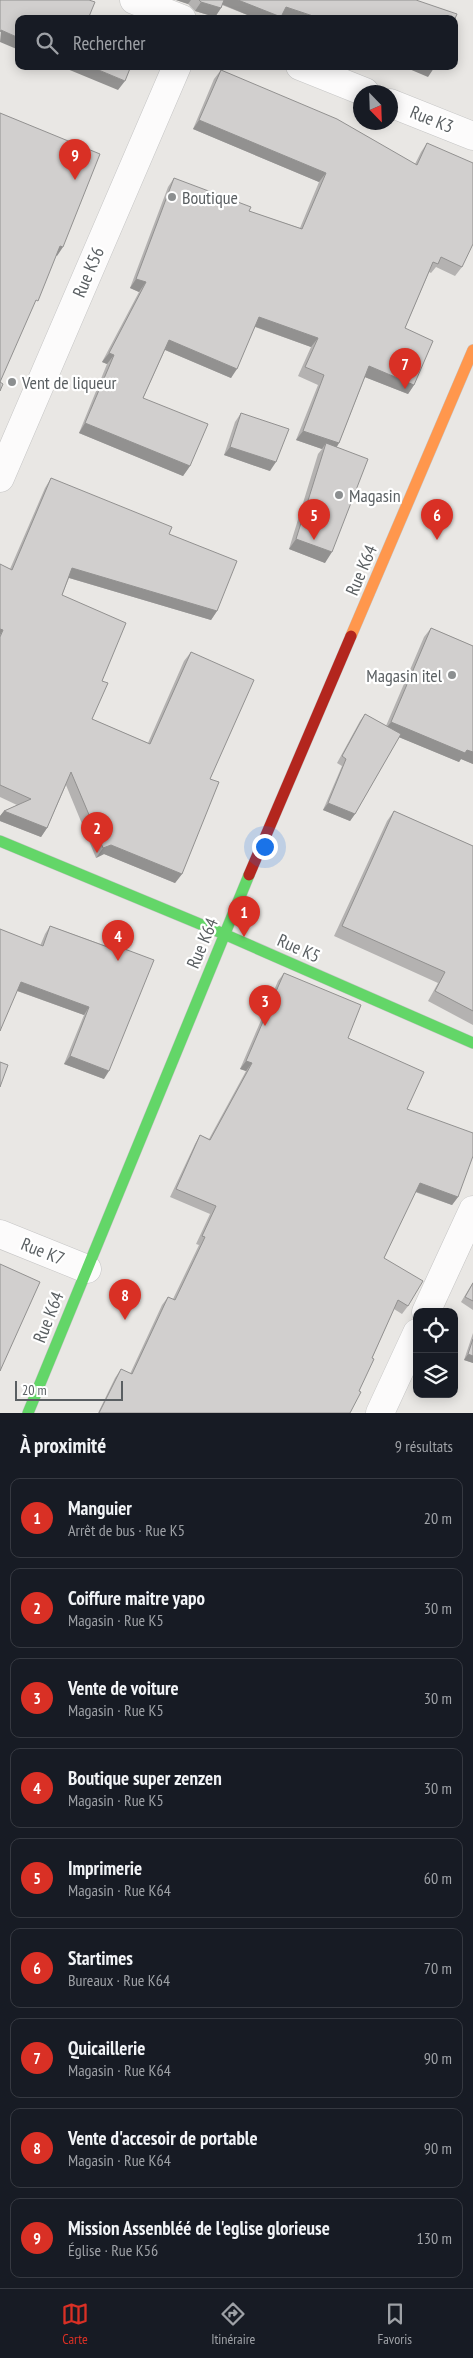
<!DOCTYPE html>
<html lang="fr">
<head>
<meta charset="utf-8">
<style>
  :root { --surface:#171b24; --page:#20242c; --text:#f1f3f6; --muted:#9ea1a6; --line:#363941; --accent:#d93025 }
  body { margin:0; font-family:"PT Sans Narrow",sans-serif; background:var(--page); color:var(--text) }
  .controls { position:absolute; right:15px; bottom:15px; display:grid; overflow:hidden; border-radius:10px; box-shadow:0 2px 12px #0003 }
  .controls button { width:45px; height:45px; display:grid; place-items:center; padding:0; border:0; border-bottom:1px solid var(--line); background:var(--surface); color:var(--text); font:25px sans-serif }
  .compass { position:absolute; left:353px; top:85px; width:45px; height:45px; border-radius:50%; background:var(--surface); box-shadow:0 2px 12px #0003; rotate:157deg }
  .scale { position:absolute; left:15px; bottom:12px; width:108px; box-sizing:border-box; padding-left:5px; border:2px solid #5a5f62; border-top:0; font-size:14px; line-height:18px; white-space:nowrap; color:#5a5f62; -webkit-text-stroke:4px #fff; paint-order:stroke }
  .you { position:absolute; left:264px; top:846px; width:18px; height:18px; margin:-12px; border:4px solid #fff; border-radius:50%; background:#1a73e8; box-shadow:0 0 0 8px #1a73e833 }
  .badge { display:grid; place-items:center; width:32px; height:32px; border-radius:50%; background:var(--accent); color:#fff; font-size:16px; font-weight:700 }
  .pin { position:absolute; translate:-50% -41px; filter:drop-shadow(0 1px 2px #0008) }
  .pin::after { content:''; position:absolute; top:26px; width:18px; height:15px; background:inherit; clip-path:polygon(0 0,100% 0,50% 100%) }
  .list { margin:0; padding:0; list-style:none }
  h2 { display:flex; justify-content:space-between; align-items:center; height:65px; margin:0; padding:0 20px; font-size:21px }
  h2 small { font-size:16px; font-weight:400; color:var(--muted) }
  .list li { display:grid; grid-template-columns:32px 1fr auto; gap:15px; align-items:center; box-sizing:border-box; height:80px; margin:0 10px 10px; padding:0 10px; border:1px solid var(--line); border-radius:10px }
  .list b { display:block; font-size:19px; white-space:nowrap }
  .list p { margin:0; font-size:16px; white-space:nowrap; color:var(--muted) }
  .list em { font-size:16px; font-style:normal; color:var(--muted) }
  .icon { flex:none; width:28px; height:28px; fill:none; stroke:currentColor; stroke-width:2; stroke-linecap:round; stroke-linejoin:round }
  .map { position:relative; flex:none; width:473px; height:1413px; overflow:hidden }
  .search { position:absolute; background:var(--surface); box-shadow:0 2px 12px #0003; left:15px; right:15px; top:15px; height:55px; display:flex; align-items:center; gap:12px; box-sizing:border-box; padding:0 18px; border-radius:10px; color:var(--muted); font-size:19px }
  .sheet { height:875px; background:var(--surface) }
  nav { display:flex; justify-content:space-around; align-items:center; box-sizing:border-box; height:70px; border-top:1px solid var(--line); background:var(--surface); font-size:14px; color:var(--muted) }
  nav a { display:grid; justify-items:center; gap:2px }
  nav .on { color:var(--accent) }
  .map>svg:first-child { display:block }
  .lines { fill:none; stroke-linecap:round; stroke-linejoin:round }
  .street-casing { stroke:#c5c5c5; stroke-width:29 }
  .fast-casing { stroke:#c5c5c5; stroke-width:12 }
  .slow-casing { stroke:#c5c5c5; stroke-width:12 }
  .jam-casing { stroke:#c5c5c5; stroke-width:12 }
  .street { stroke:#fcfbfb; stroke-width:28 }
  .fast { stroke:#63d668; stroke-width:11 }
  .slow { stroke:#ff974d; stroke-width:11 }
  .jam { stroke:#b3261e; stroke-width:11 }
  .wall { fill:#b4b2b1 }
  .shaded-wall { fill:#929190 }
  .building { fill:#d1cfce; stroke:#929190 }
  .poi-dot { fill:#8c8f90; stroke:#fff; stroke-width:2 }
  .labels { text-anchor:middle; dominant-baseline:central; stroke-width:4.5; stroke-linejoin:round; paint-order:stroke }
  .street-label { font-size:18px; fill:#5a5f62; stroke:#fff }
  .poi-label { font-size:18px; fill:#5a5f62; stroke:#fff; text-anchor:start }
</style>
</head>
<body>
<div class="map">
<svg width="473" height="1413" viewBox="0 0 473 1413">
  <rect width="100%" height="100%" fill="#e9e7e4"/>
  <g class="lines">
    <defs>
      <path id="street" d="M134,0L182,19
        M300,66L365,92
        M390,103L473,136
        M0,478L177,66
        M0,1234L87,1269
        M426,1312L473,1210
        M380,1413L417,1333"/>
      <path id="fast" d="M0,841L224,934L473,1043
        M28,1413L249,875"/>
      <path id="slow" d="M351,636L473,350"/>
      <path id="jam" d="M249,875L351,636"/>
    </defs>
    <use href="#street" class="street-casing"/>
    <use href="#fast" class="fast-casing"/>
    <use href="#slow" class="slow-casing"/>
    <use href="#jam" class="jam-casing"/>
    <use href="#street" class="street"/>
    <use href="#fast" class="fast"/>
    <use href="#slow" class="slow"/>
    <use href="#jam" class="jam"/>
  </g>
  <path class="wall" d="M176,0H416L282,16L280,19H257L222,5L221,8L215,17L195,11L188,4Z
    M221,70L415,164L421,152L427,143L462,267L455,276L436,267L431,273L429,272L405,328L414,385L408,394L365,377L339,443L336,448L325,563L289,549L318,454L322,449L296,440L318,385L298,376L311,347L255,327L231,378L165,350L143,398L190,466L183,476L79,433L107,364L102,362L139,292L130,288L168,187L174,178L249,211L300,228L319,182L193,129L214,79Z
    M241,413L270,471L224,455L235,422Z
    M51,478L169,534L217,611L211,620L69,578L62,595L102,681L92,719L148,743L184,661L191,652L210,779L182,874L175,883L104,854L96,858L66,785L47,828L41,837L0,821V816L4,811L17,805L0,797V564L10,569L45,488Z
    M431,628L473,646V764L461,759L459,762L399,737L355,814L350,821L323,810L342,766L337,763L360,721L365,714L386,726L424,637Z
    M394,811L473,846V1025L428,1001L438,983L334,936L387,821Z
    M50,926L112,948L114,945L104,1079L64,1064L84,1015L17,991L0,929L40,946L45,934Z
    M284,973L348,1038L407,1109L458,1197L452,1205L415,1192L384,1258L408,1306L402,1314L394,1309L372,1358L350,1413H98L115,1378L121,1369L130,1374L162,1305L168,1297L173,1299L199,1245L196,1244L210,1214L170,1197L195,1144L200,1135L209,1139L246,1071L240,1069L278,981Z
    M473,1282V1310L461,1302Z
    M473,1333V1363L464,1360Z"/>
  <path class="shaded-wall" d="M176,0H191L188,4Z
    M222,0H238L281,17L280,19H257L219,3Z
    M201,2L221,8L215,17L195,11Z
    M286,7L322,19H289L280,16Z
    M1,30L19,38V50L0,42Z
    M60,66H89L125,81L118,90Z
    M402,66H429L434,68L428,77Z
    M199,120L326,173L319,182L193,129Z
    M60,246L63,247L57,256L54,255Z
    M136,279L146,282L139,292L130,288Z
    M259,317L318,338L311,347L253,326Z
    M169,340L237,369L231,378L163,349Z
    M109,353L114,355L107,364L102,362Z
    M369,366L414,385L408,394L362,376Z
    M85,423L190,466L183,476L79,433Z
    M303,431L339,443L333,453L326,443L322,449L296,440Z
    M230,447L276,462L270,471L224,455Z
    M296,539L332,552L325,563L289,549Z
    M72,568L217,611L211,620L66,577Z
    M0,629L3,630L0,635Z
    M391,722L473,752V764L461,759L459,762L384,731Z
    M328,803L355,814L350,821L323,810Z
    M4,811L47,828L41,837L0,821V816Z
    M111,845L182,874L175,883L104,854L96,858L103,848Z
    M21,982L89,1007L84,1015L15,990Z
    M70,1056L109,1071L104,1079L64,1064Z
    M246,1061L252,1063L246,1071L240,1069Z
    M420,1183L458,1197L452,1205L414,1191Z
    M468,1354L473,1356V1363L464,1360Z"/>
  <path class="building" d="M0,0H89L95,2L88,19H19V38L1,30L0,32Z
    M199,0H224L221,8L201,2Z
    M238,0H416L457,14L454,21V19H322L286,7L281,17Z
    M89,66H131L125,81Z
    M221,70L337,119L417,165L427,143L473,163V244L462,267L441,257L438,264L433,262L405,328L433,341L414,385L369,366L339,443L303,431L324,375L305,367L318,338L259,317L237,369L169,340L143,398L208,424L190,466L85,423L114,355L109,353L146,282L136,279L174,178L251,207L249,211L302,229L326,173L199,120Z
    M0,113L100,154L63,247L60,246L38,301L36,300L0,382Z
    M0,382L3,384L0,391Z
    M241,413L289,429L276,462L230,447Z
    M326,443L368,459L332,552L296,539Z
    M51,478L172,527L169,534L237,561L217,611L72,568L62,595L126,623L102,681L108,683L92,719L150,744L191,652L254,680L210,779L219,782L182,874L111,845L103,848L71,772L47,828L4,811L31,799L0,785V637L3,630L0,629V564L12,570Z
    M431,628L473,646V752L467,750L465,753L391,722Z
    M365,714L401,734L355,814L328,803L346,759L342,756Z
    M394,811L473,846V1011L435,991L445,972L342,926Z
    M50,926L113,949L114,945L154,960L109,1071L70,1056L89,1007L21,982L0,1031V929L43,946Z
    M284,973L361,1005L348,1038L424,1072L407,1109L473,1133V1156L458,1197L420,1183L384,1258L423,1281L408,1306L398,1300L372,1358L374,1359L359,1391L361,1392L350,1413H99L121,1369L132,1374L168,1297L175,1300L205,1237L202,1236L216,1206L176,1189L200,1135L210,1140L252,1063L246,1061Z
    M0,1062L8,1065L0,1087Z
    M0,1264L40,1282L0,1371Z
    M473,1283V1301L465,1297Z
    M473,1339V1356L468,1354Z"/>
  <g class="poi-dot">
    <circle cx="172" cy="197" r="5"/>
    <circle cx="12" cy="382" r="5"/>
    <circle cx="339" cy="495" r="5"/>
    <circle cx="452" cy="675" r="5"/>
  </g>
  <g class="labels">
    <g class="street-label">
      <text transform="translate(432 119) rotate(22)">Rue K3</text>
      <text transform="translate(88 272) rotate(-67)">Rue K56</text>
      <text transform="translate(361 570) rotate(-67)">Rue K64</text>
      <text transform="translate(202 943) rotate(-67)">Rue K64</text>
      <text transform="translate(299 948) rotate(24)">Rue K5</text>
      <text transform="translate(43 1251) rotate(22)">Rue K7</text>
      <text transform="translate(48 1317) rotate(-68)">Rue K64</text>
    </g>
    <g class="poi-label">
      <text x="182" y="197">Boutique</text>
      <text x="22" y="382">Vent de liqueur</text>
      <text x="349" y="495">Magasin</text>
      <text x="442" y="675" text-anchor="end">Magasin itel</text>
    </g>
  </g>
</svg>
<div class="controls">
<button><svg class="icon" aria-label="locate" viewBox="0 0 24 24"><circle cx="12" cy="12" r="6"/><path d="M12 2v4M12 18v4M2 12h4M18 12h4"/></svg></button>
<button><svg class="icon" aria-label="layers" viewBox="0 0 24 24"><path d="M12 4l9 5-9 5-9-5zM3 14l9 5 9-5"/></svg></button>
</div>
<svg class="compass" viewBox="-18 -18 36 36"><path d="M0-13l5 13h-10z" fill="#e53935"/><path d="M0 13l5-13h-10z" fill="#9ea1a6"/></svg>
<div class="scale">20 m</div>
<div class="you"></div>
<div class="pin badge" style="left:244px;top:937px">1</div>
<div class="pin badge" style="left:97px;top:853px">2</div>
<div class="pin badge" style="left:265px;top:1026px">3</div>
<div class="pin badge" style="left:118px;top:961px">4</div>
<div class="pin badge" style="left:314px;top:540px">5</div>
<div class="pin badge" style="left:437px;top:540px">6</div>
<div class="pin badge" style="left:405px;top:389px">7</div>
<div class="pin badge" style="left:125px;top:1320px">8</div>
<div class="pin badge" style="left:75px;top:180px">9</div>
<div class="search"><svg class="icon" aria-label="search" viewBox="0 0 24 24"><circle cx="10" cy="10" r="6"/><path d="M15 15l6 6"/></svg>Rechercher</div>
</div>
<section class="sheet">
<h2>À proximité<small>9 résultats</small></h2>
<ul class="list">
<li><span class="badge">1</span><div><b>Manguier</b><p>Arrêt de bus · Rue K5</p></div><em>20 m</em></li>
<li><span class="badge">2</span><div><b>Coiffure maitre yapo</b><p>Magasin · Rue K5</p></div><em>30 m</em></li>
<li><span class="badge">3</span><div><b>Vente de voiture</b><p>Magasin · Rue K5</p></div><em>30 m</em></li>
<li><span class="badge">4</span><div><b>Boutique super zenzen</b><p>Magasin · Rue K5</p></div><em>30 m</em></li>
<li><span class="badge">5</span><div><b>Imprimerie</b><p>Magasin · Rue K64</p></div><em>60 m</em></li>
<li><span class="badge">6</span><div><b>Startimes</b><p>Bureaux · Rue K64</p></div><em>70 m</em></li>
<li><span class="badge">7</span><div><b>Quicaillerie</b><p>Magasin · Rue K64</p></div><em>90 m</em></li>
<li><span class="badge">8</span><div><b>Vente d'accesoir de portable</b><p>Magasin · Rue K64</p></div><em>90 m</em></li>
<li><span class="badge">9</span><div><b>Mission Assenbléé de l'eglise glorieuse</b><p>Église · Rue K56</p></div><em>130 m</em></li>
</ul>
</section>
<nav>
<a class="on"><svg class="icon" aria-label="map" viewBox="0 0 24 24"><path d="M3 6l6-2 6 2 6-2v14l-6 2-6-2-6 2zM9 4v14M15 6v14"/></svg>Carte</a>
<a><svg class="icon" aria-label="directions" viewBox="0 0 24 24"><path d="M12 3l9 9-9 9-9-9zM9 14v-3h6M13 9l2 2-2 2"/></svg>Itinéraire</a>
<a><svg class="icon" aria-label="saved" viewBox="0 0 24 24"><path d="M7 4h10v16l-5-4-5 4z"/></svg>Favoris</a>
</nav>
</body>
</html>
